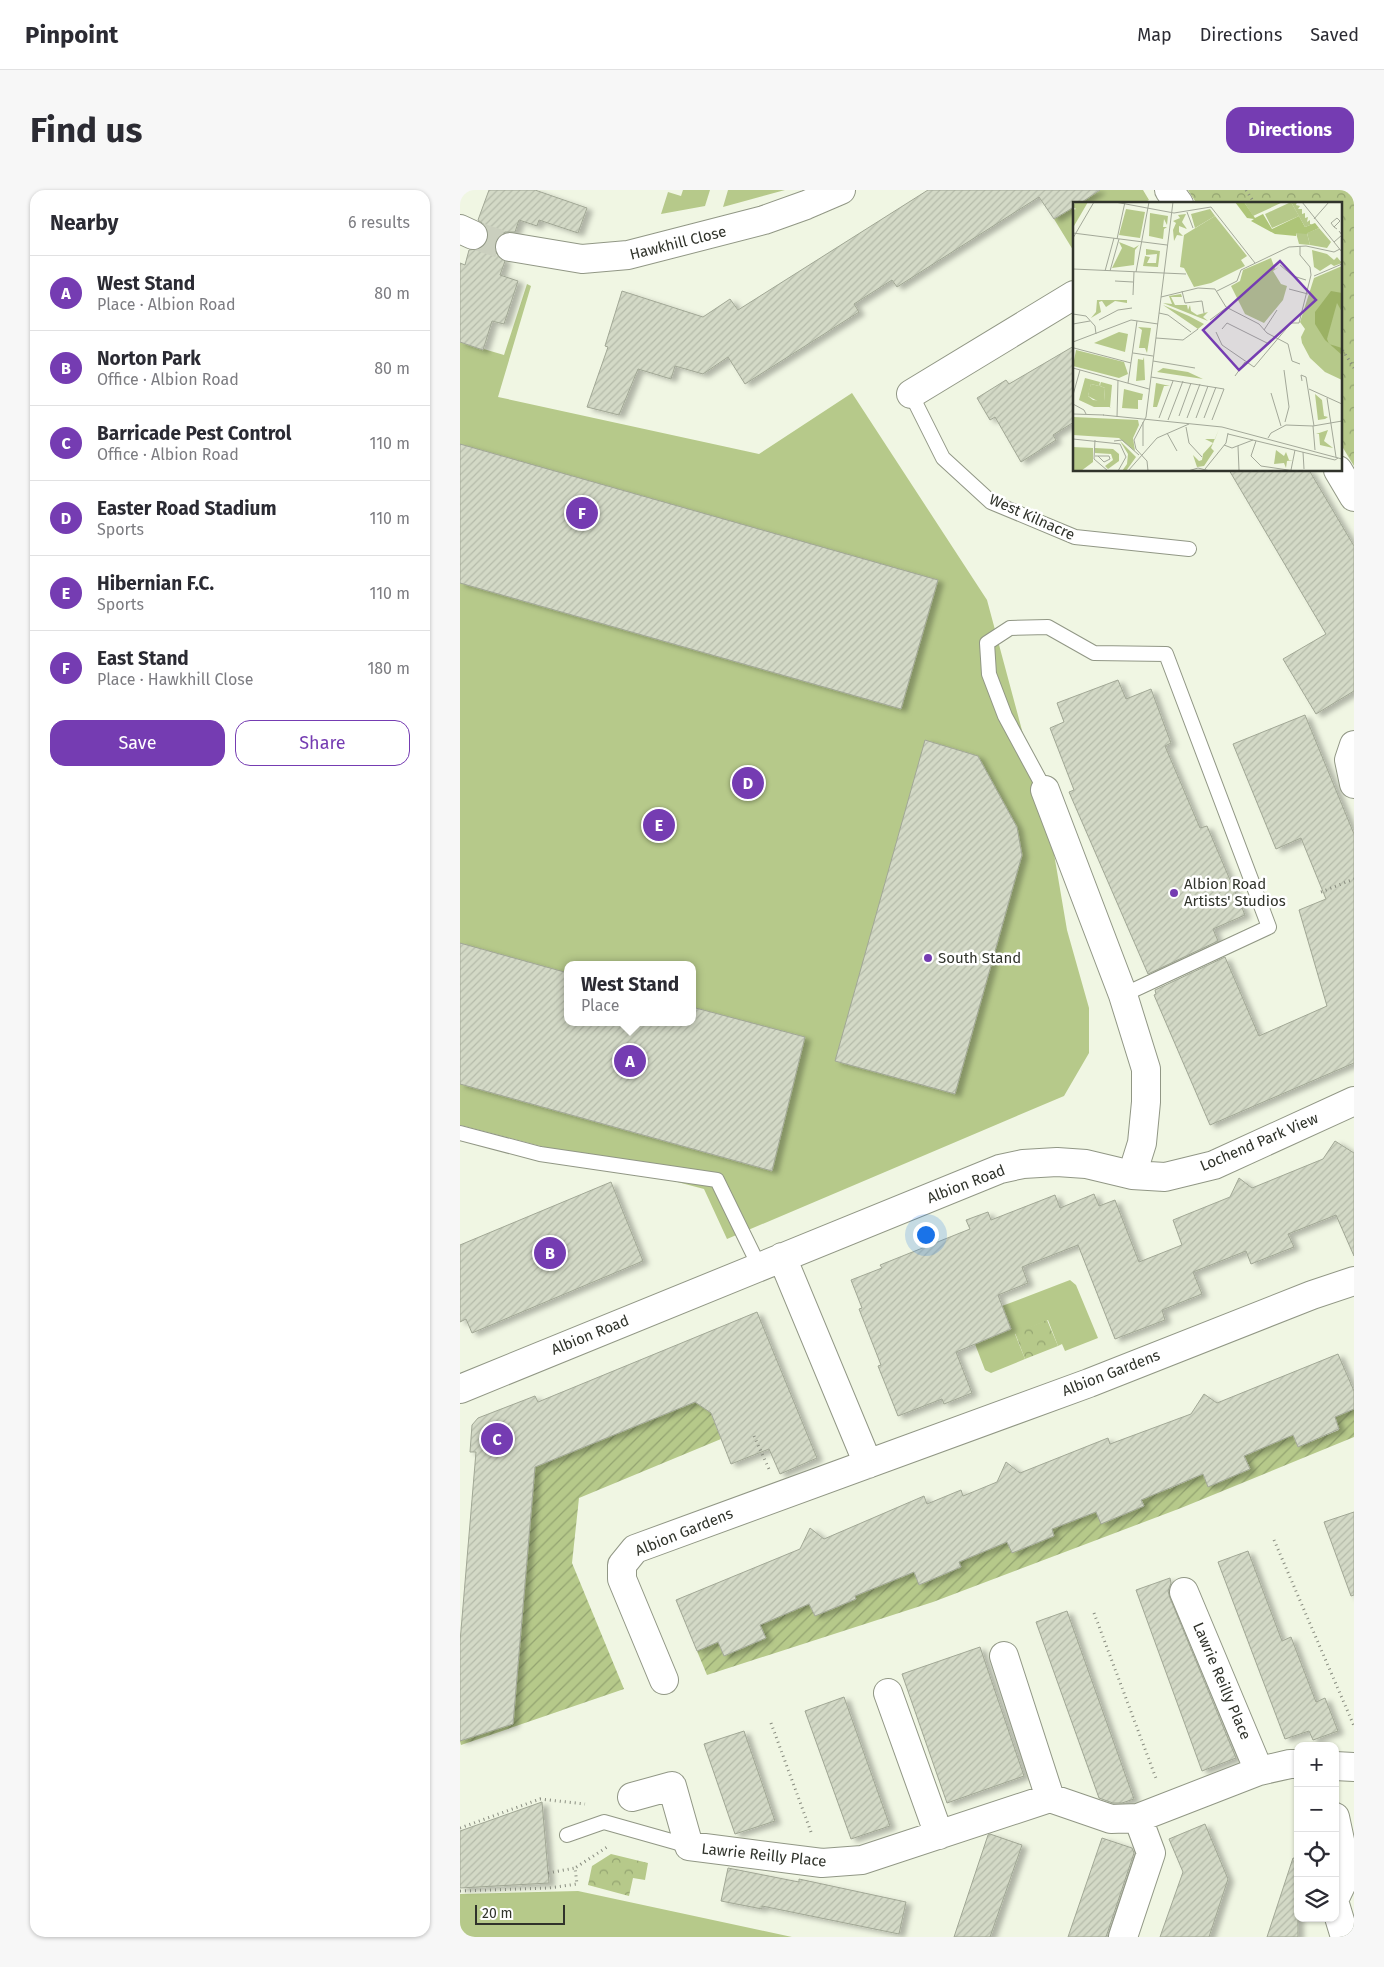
<!DOCTYPE html>
<html lang="en">
<head>
<meta charset="utf-8">
<style>
  :root { --surface:#fff; --page:#f7f7f7; --text:#2b2b33; --muted:#7c7c81; --line:#e1e1e2; --accent:#753cb2 }
  body { margin:0; font-family:"Fira Sans",sans-serif; background:var(--page); color:var(--text) }
  .controls { position:absolute; right:15px; bottom:15px; display:grid; overflow:hidden; border-radius:10px; box-shadow:0 1px 4px #0004 }
  .controls button { width:45px; height:45px; display:grid; place-items:center; padding:0; border:0; border-bottom:1px solid var(--line); background:var(--surface); color:var(--text); font:25px sans-serif }
  .scale { position:absolute; left:15px; bottom:12px; width:90px; box-sizing:border-box; padding-left:5px; border:2px solid #30332b; border-top:0; font-size:14px; line-height:18px; white-space:nowrap; color:#30332b; -webkit-text-stroke:4px #fff; paint-order:stroke }
  .you { position:absolute; left:465px; top:1044px; width:18px; height:18px; margin:-12px; border:4px solid #fff; border-radius:50%; background:#1a73e8; box-shadow:0 0 0 8px #1a73e833 }
  .badge { display:grid; place-items:center; width:32px; height:32px; border-radius:50%; background:var(--accent); color:#fff; font-size:16px; font-weight:700 }
  .pin { position:absolute; translate:-50% -50%; border:2px solid #fff; box-shadow:0 1px 5px #0006 }
  .popup { position:absolute; left:104px; top:771px; width:132px; height:65px; box-sizing:border-box; display:grid; place-content:center; border-radius:10px; background:var(--surface); filter:drop-shadow(0 1px 4px #0005); font-size:16px; white-space:nowrap; color:var(--muted) }
  .popup b { font-size:19px; color:var(--text) }
  .popup::after { content:''; position:absolute; left:50%; top:100%; margin-left:-10px; border:10px solid transparent; border-top-color:var(--surface) }
  .list { margin:0; padding:0; list-style:none }
  h2 { display:flex; justify-content:space-between; align-items:center; height:65px; margin:0; padding:0 20px; font-size:21px }
  h2 small { font-size:16px; font-weight:400; color:var(--muted) }
  .list li { display:grid; grid-template-columns:32px 1fr auto; gap:15px; align-items:center; box-sizing:border-box; height:75px; padding:0 20px; border-top:1px solid var(--line) }
  .list b { display:block; font-size:19px; white-space:nowrap }
  .list p { margin:0; font-size:16px; white-space:nowrap; color:var(--muted) }
  .list em { font-size:16px; font-style:normal; color:var(--muted) }
  .actions { display:flex; gap:10px; padding:15px 20px }
  .actions a { flex:1; padding:11px 0; border:1px solid var(--accent); border-radius:15px; text-align:center; font-size:18px; color:var(--accent) }
  .actions .main { background:var(--accent); color:#fff }
  .icon { flex:none; width:28px; height:28px; fill:none; stroke:currentColor; stroke-width:2; stroke-linecap:round; stroke-linejoin:round }
  .map { position:relative; flex:none; width:894px; height:1747px; overflow:hidden; border-radius:15px }
  header { display:flex; align-items:center; gap:30px; box-sizing:border-box; height:70px; padding:0 25px; background:var(--surface); border-bottom:1px solid var(--line) }
  header strong { font-size:24px }
  nav { display:flex; gap:28px; margin-inline-start:auto; font-size:18px }
  .intro { display:flex; align-items:center; justify-content:space-between; box-sizing:border-box; height:120px; padding:0 30px }
  h1 { margin:0; font-size:35px }
  .button { padding:12px 22px; border-radius:15px; background:var(--accent); color:#fff; font-size:18px; font-weight:700 }
  main { display:flex; gap:30px; padding:0 30px }
  aside { flex:1; background:var(--surface); border-radius:15px; box-shadow:0 1px 4px #0004 }
  .map>svg:first-child { display:block }
  .grass { fill:#b6c98a; fill-rule:evenodd }
  .park { fill:url(#park-crowns) }
  .garden { fill:url(#garden-furrows) }
  .building { fill:url(#building-hatch); stroke:#a1a795; filter:url(#shadow) }
  .lines { fill:none; stroke-linecap:round; stroke-linejoin:round }
  .minor-tunnel { stroke:#cacfbe; stroke-width:28; stroke-dasharray:28 14; stroke-linecap:butt }
  .service-casing { stroke:#919785; stroke-width:16 }
  .minor-casing { stroke:#919785; stroke-width:30 }
  .path { stroke:#888c7f; stroke-width:3; stroke-dasharray:1 4; stroke-linecap:butt }
  .service { stroke:#fff; stroke-width:14 }
  .minor { stroke:#fff; stroke-width:28 }
  .poi-dot { fill:#753cb2; stroke:#fff; stroke-width:2 }
  .labels { text-anchor:middle; dominant-baseline:central; stroke-width:5; stroke-linejoin:round; paint-order:stroke }
  .street-label { font-size:15px; fill:#30332b; stroke:#fff }
  .poi-label { font-size:15px; fill:#30332b; stroke:#fff; text-anchor:start }
  .inset-road { fill:none; stroke:#a3a899; stroke-width:1 }
  .view { fill:#753cb2; fill-opacity:0.15; stroke:#753cb2; stroke-width:2.5 }
  .inset-edge { fill:none; stroke:#30332b; stroke-width:2.5 }
</style>
</head>
<body>
<header>
<strong>Pinpoint</strong>
<nav><a>Map</a><a>Directions</a><a>Saved</a></nav>
</header>
<div class="intro"><h1>Find us</h1><a class="button">Directions</a></div>
<main>
<aside>
<h2>Nearby<small>6 results</small></h2>
<ul class="list">
<li><span class="badge">A</span><div><b>West Stand</b><p>Place · Albion Road</p></div><em>80 m</em></li>
<li><span class="badge">B</span><div><b>Norton Park</b><p>Office · Albion Road</p></div><em>80 m</em></li>
<li><span class="badge">C</span><div><b>Barricade Pest Control</b><p>Office · Albion Road</p></div><em>110 m</em></li>
<li><span class="badge">D</span><div><b>Easter Road Stadium</b><p>Sports</p></div><em>110 m</em></li>
<li><span class="badge">E</span><div><b>Hibernian F.C.</b><p>Sports</p></div><em>110 m</em></li>
<li><span class="badge">F</span><div><b>East Stand</b><p>Place · Hawkhill Close</p></div><em>180 m</em></li>
</ul>
<div class="actions"><a class="main">Save</a><a>Share</a></div>
</aside>
<div class="map">
<svg width="894" height="1747" viewBox="0 0 894 1747">
  <defs>
    <pattern id="park-crowns" width="20" height="18" patternUnits="userSpaceOnUse" patternTransform="scale(1.25)"><rect width="20" height="18" fill="#b6c98a"/><path d="M2 6a3 3 0 1 1 6 0M12 15a3 3 0 1 1 6 0" fill="none" stroke="#94a471"/></pattern>
    <pattern id="garden-furrows" width="10" height="10" patternUnits="userSpaceOnUse" patternTransform="scale(1.25)"><rect width="10" height="10" fill="#b6c98a"/><path d="M-1 1l2-2M0 10L10 0M9 11l2-2" fill="none" stroke="#94a471"/></pattern>
    <pattern id="building-hatch" width="6" height="6" patternUnits="userSpaceOnUse" patternTransform="scale(1.25)"><rect width="6" height="6" fill="#d3d9c6"/><path d="M-1 1l2-2M0 6l6-6M5 7l2-2" fill="none" stroke="#b5bbaa"/></pattern>
    <filter id="shadow"><feDropShadow dx="5.5" dy="3" stdDeviation="2.5" flood-color="#0004"/></filter>
  </defs>
  <rect width="100%" height="100%" fill="#f0f6e3"/>
  <path class="grass" d="M223,0H250L245,16L201,24L208,2L221,6Z
    M268,0H325L263,17Z
    M640,0H683L689,10L683,14H619Z
    M614,17V59L613,60L594,29Z
    M67,94L71,96L38,207L299,264L392,203L527,410L592,652L607,740L629,818V863L604,906L267,1049L244,999L0,935V152L44,165ZM108,775H232V832H108Z
    M610,1090L616,1095L638,1148L605,1161L602,1154L598,1156L588,1130L555,1144L565,1169L531,1183L525,1180L515,1154L551,1139L542,1116Z
    M118,1701L332,1747H0V1704Z"/>
  <path class="park" d="M728,0H894V276L880,253V14H737Z
    M587,1130L598,1156L565,1169L555,1143Z
    M151,1664L188,1673L185,1690L173,1688L169,1706L128,1695L132,1676Z"/>
  <path class="garden" d="M245,1208L261,1249L119,1308L112,1373L164,1499L1,1555L0,1551L53,1533L75,1277Z
    M894,1219V1247L721,1318L473,1412L247,1485L237,1461L258,1452L264,1466L306,1448L300,1434L349,1414L355,1426L396,1409L391,1396L422,1395L454,1382L459,1395L501,1377L496,1366L527,1360L547,1352L552,1363L594,1346L589,1333L636,1322L684,1315L679,1304L709,1299L743,1284L748,1296L790,1278L784,1265L833,1245L838,1257L879,1240L875,1227Z"/>
  <path class="building" d="M29,0H75L127,18L118,43L79,30L77,36L59,30L55,42H45L38,47L35,54V62L45,71L40,85L58,91L44,134L32,131L23,160L0,152V73L5,75L9,60L22,58L27,51L28,43L26,36L18,30Z
    M468,0H640L619,14H614V17L594,29L579,7L437,97L432,90L394,114L399,122L285,194L268,167L243,184L215,176L211,189L178,179L159,225L127,217L148,157L145,156L162,101L243,127L270,109L278,120Z
    M614,156V232L593,245L596,250L561,272L535,227L530,230L517,208L546,190L549,194Z
    M0,254L478,390L441,519L0,393Z
    M769,280H849L894,356V501L856,524L823,469L866,444Z
    M658,490L666,509L691,499L711,553L705,556L740,638L747,636L785,725L753,739L758,751L688,784L609,602L614,600L590,538L604,532L597,513Z
    M845,525L894,644V873L750,935L694,805L696,804L695,800L765,767L799,846L867,816L839,720L866,709L841,648L816,659L773,554Z
    M465,550L518,566L557,637L562,665L495,904L375,871Z
    M0,753L108,783V832H232V817L345,847L312,981L0,894Z
    M875,951L894,963V1066L876,1025L828,1044L834,1057L791,1074L786,1061L733,1082L742,1104L702,1120L705,1130L655,1149L618,1055L562,1077L568,1093L538,1105L551,1139L496,1162L512,1203L484,1214L482,1209L438,1226L418,1176L421,1175L399,1119L402,1118L391,1090L422,1078L420,1075L510,1039L506,1030L528,1022L531,1030L595,1005L600,1018L634,1004L639,1016L655,1010L679,1072L722,1055L713,1030L770,1007L779,988L792,998L863,969Z
    M151,992L183,1071L12,1143L6,1129L0,1132V1055Z
    M297,1122L357,1268L320,1284L309,1259L271,1274L251,1223L235,1212L75,1277L53,1534L0,1551V1452L16,1262H10L12,1235L18,1228L75,1206L78,1212Z
    M878,1164L894,1201V1219L875,1227L879,1239L838,1257L833,1245L784,1266L790,1279L748,1297L743,1284L681,1310L684,1316L641,1334L636,1322L592,1339L594,1346L552,1363L547,1352L499,1372L501,1377L459,1395L454,1382L395,1406L396,1409L355,1426L349,1414L300,1435L306,1448L264,1466L258,1452L237,1461L216,1410L340,1359L350,1338L364,1349L464,1306L467,1314L501,1300L503,1306L537,1292L546,1272L560,1283L648,1248L650,1254L731,1224L744,1204L757,1213Z
    M894,1322V1405L891,1406L864,1332Z
    M788,1361L822,1451L831,1447L856,1512L865,1508L878,1541L853,1550L849,1541L825,1549L758,1372Z
    M710,1388L711,1393L708,1401L710,1408L776,1568L742,1581L676,1400Z
    M607,1421L674,1609L662,1613H653L639,1608L576,1432Z
    M520,1457L564,1586L487,1613L442,1484Z
    M384,1507L430,1636L391,1649L345,1521Z
    M284,1541L315,1631L275,1644L244,1554Z
    M82,1612L89,1693L0,1698V1641Z
    M745,1634L768,1689L749,1747H700L723,1682L709,1649Z
    M530,1644L562,1655L530,1747H494L528,1645Z
    M642,1648L672,1658L674,1663L646,1747H608Z
    M833,1668L838,1669V1747H807Z
    M268,1678L339,1692V1689L446,1712L439,1744L302,1716V1719L261,1711Z"/>
  <g class="lines">
    <path class="minor-tunnel" d="M13,45L50,57"/>
    <defs>
      <path id="service" d="M451,204L483,268L531,312L615,347L729,359
        M585,600L545,526L529,484L527,453L550,438L588,437L634,463L706,464L809,737L663,805
        M0,943L80,964L257,990L299,1076
        M107,1645L144,1632L229,1656"/>
      <path id="minor" d="M709,0L719,14
        M0,39L13,45
        M50,57L122,69L168,65L304,30L346,15L381,0
        M451,204L614,105
        M878,280L894,307
        M894,555L889,570L894,594
        M585,600L663,805L686,879V912L682,953L672,985
        M322,1067L408,1274
        M0,1199L540,979L563,974L597,972L626,974L672,985L705,987L754,975L894,911
        M724,1402L799,1581
        M544,1466L590,1608
        M204,1490L162,1389V1375L175,1359L629,1193L852,1105L894,1091
        M428,1503L479,1645
        M875,1576L894,1577
        M172,1607L212,1596L229,1656L362,1673L402,1670L590,1608L651,1629L678,1628L799,1581L830,1574H838
        M875,1627L887,1683L875,1708
        M875,1714L885,1747
        M663,1747L691,1663L678,1628"/>
    </defs>
    <use href="#service" class="service-casing"/>
    <use href="#minor" class="minor-casing"/>
    <path class="path" d="M786,0L795,14
      M880,156L894,178
      M861,702L894,689
      M294,1246L309,1279
      M814,1350L894,1536
      M634,1423L697,1591
      M311,1533L351,1642
      M0,1638L80,1609L125,1614
      M88,1683L115,1678
      M0,1701L89,1698L117,1694L115,1678L147,1657"/>
    <use href="#service" class="service"/>
    <use href="#minor" class="minor"/>
  </g>
  <g class="poi-dot">
    <circle cx="714" cy="703" r="5"/>
    <circle cx="468" cy="768" r="5"/>
  </g>
  <g class="labels">
    <g class="street-label">
      <text transform="translate(218 53) rotate(-14)">Hawkhill Close</text>
      <text transform="translate(572 327) rotate(24)">West Kilnacre</text>
      <text transform="translate(799 952) rotate(-23)">Lochend Park View</text>
      <text transform="translate(506 994) rotate(-21)">Albion Road</text>
      <text transform="translate(130 1145) rotate(-22)">Albion Road</text>
      <text transform="translate(651 1183) rotate(-21)">Albion Gardens</text>
      <text transform="translate(224 1342) rotate(-22)">Albion Gardens</text>
      <text transform="translate(762 1491) rotate(67)">Lawrie Reilly Place</text>
      <text transform="translate(304 1665) rotate(6)">Lawrie Reilly Place</text>
    </g>
    <g class="poi-label">
      <text x="724" y="694">Albion Road<tspan x="724" dy="17">Artists' Studios</tspan></text>
      <text x="478" y="768">South Stand</text>
    </g>
  </g>
  <g transform="translate(613 12)">
    <rect width="269" height="269" fill="#f0f6e3"/>
    <path d="M218,0L226,14L199,26L192,12ZM231,30L234,31L237,43L226,42L223,31ZM198,56L202,67L206,65L200,69L208,82L214,84L210,98L191,121L172,112L158,84L167,79L170,68ZM108,92L109,95H98L102,103H114L115,108L117,103L118,109L124,113L135,110L130,115L135,119L90,101L99,102L96,94ZM90,103L116,114L131,122L125,127ZM146,227L138,246L141,249L131,264L124,265L120,253L126,259L129,258L130,252L140,241L132,237H142Z" fill="#b6c98a"/>
    <path d="M162,0H171L182,16L190,12L199,27L226,14L232,25L242,21L246,26L233,32L223,31V34L202,32L178,19L181,17L174,16Z" fill="#aec578"/>
    <path d="M142,14L174,54L168,58L172,64L138,81L121,85L111,66L107,65L111,33Z" fill="#b6c98a"/>
    <path d="M171,0H210L180,14ZM53,7L72,10L67,36L46,33ZM269,64V178L252,170L237,156L229,141L228,135L232,127L227,120L241,76ZM3,148L51,160L55,172L46,176L0,164ZM28,180L27,184L32,186L31,199L38,206L15,194L16,189L10,186L16,188L18,182L26,184ZM0,215L65,218L66,223L60,236L62,249L46,236L0,233Z" fill="#b6c98a"/>
    <path d="M2,0H15L1,24L0,8L3,7L0,5ZM218,0H224L223,3L227,4L225,7H229V12L232,11V16L235,15L234,20L237,18V22H240L232,25ZM137,7L142,14L122,26L118,12ZM77,11L95,14L94,23L91,17L90,25H94L91,27L90,37L76,34ZM113,12L109,20L114,27L106,24V30L110,34L104,33L101,39L100,28L103,21L100,19L107,16L109,19L105,13ZM246,26L258,40L254,46L237,43L234,31ZM46,40L61,46L66,43L62,48L61,63L39,66L49,46ZM73,47L87,49L85,65L70,64L72,54L77,55L74,61H83L84,52L73,53ZM239,48L254,52L261,58L264,55L269,61L261,64L258,62L247,69L241,65ZM24,98H54V101L42,99L33,105L29,99L26,100L28,110L18,116L23,110ZM65,125L78,126L74,151L72,146H66L69,128ZM46,130L55,132L52,150L21,141ZM71,155L72,178L63,179L65,157L70,158ZM90,166L115,170L130,177L84,170ZM12,176L27,180L26,184L18,182L15,194L20,198L31,199L32,186L27,184L28,180L39,183L37,205H21L6,198ZM83,181L97,184H91L84,205H80ZM51,187L70,192L69,198H65V207L49,206ZM242,192L249,198L251,214L255,215L252,217L245,218ZM255,228L251,239L260,246L247,243L246,232H243ZM47,239L63,255L53,269H49L54,262L55,252ZM0,245L20,246V260L8,269H0ZM22,246L40,247L46,252V259L35,267L32,264L40,258L38,252L22,251ZM203,248L211,254L213,250L216,258H220L214,259L213,266L211,261L201,262Z" fill="#b6c98a"/>
    <path d="M258,89L269,91V110L264,101L254,137L256,142L269,146V153L252,138L242,122V110Z" fill="#9bb164"/>
    <path class="inset-road" d="M42,0L101,11L138,5L182,61M229,0L269,50M114,10L120,26M241,17L256,0M261,25L267,19L264,16L258,21L261,25L264,27M0,31L94,43M0,36L21,0M44,37L52,0M261,40L269,33L266,29M207,63L220,74L233,78M0,67L113,72M32,69L41,36M37,69L46,37M63,70L76,0M241,74L269,62M42,79L60,80M216,87L235,92M109,89L112,101L129,99L131,111M144,89L164,79L168,68L216,45L233,44L261,50L267,47M60,93L61,70M88,95L125,86L142,87L153,105L186,122L194,131L215,142L219,159L227,162M86,111L95,113L118,130M0,112L13,114L22,124L23,132M26,118L45,108L59,106M137,118L153,106M0,122L17,119M149,127L154,121L196,142M191,128L204,108M143,130L149,143L181,165L218,121H226L238,73L237,65L227,53V44M83,136L110,138L125,127M0,140L58,118L85,122M1,146L58,161M60,151L80,154M80,159L122,166M0,166L76,187M211,168L216,205L212,220M162,174L172,160M78,175L151,187L139,218M229,179L228,173L233,175L241,224M55,181L64,119M236,187L269,202M198,191L208,224M0,193L7,168M254,196L258,222M0,202L11,208L13,212M0,212L31,213M30,213L149,225L269,257M106,214L118,181M44,215L45,178M86,216L100,179M114,216L127,182M123,216L135,184M131,216L143,185M95,218L110,179M70,220V244M258,222L263,255M240,224L242,248M113,225L116,241L129,255M94,231L104,249M155,232L262,258L265,256M195,236L198,231L213,223L240,224L269,219M0,237L47,242L53,255L45,269M22,238L21,257L35,269M41,239L49,238L66,253M151,243L159,246L180,238M165,244L166,268M230,250L231,267M22,254H36L37,257L31,260L25,254M178,254L188,264L222,269M178,254L183,239M132,267L153,241L155,231M218,268L222,248M55,269L84,236L116,222M75,269L74,259L63,247L61,238L73,215L100,0M115,269L125,266L137,269"/>
    <path class="view" d="M207,59L243,98L166,168L130,128Z"/>
    <rect width="269" height="269" class="inset-edge"/>
  </g>
</svg>
<div class="controls">
<button>+</button>
<button>−</button>
<button><svg class="icon" aria-label="locate" viewBox="0 0 24 24"><circle cx="12" cy="12" r="6"/><path d="M12 2v4M12 18v4M2 12h4M18 12h4"/></svg></button>
<button><svg class="icon" aria-label="layers" viewBox="0 0 24 24"><path d="M12 4l9 5-9 5-9-5zM3 14l9 5 9-5"/></svg></button>
</div>
<div class="scale">20 m</div>
<div class="you"></div>
<div class="pin badge" style="left:170px;top:871px">A</div>
<div class="popup"><b>West Stand</b>Place</div>
<div class="pin badge" style="left:90px;top:1063px">B</div>
<div class="pin badge" style="left:37px;top:1249px">C</div>
<div class="pin badge" style="left:288px;top:593px">D</div>
<div class="pin badge" style="left:199px;top:635px">E</div>
<div class="pin badge" style="left:122px;top:323px">F</div>
</div>
</main>
</body>
</html>
